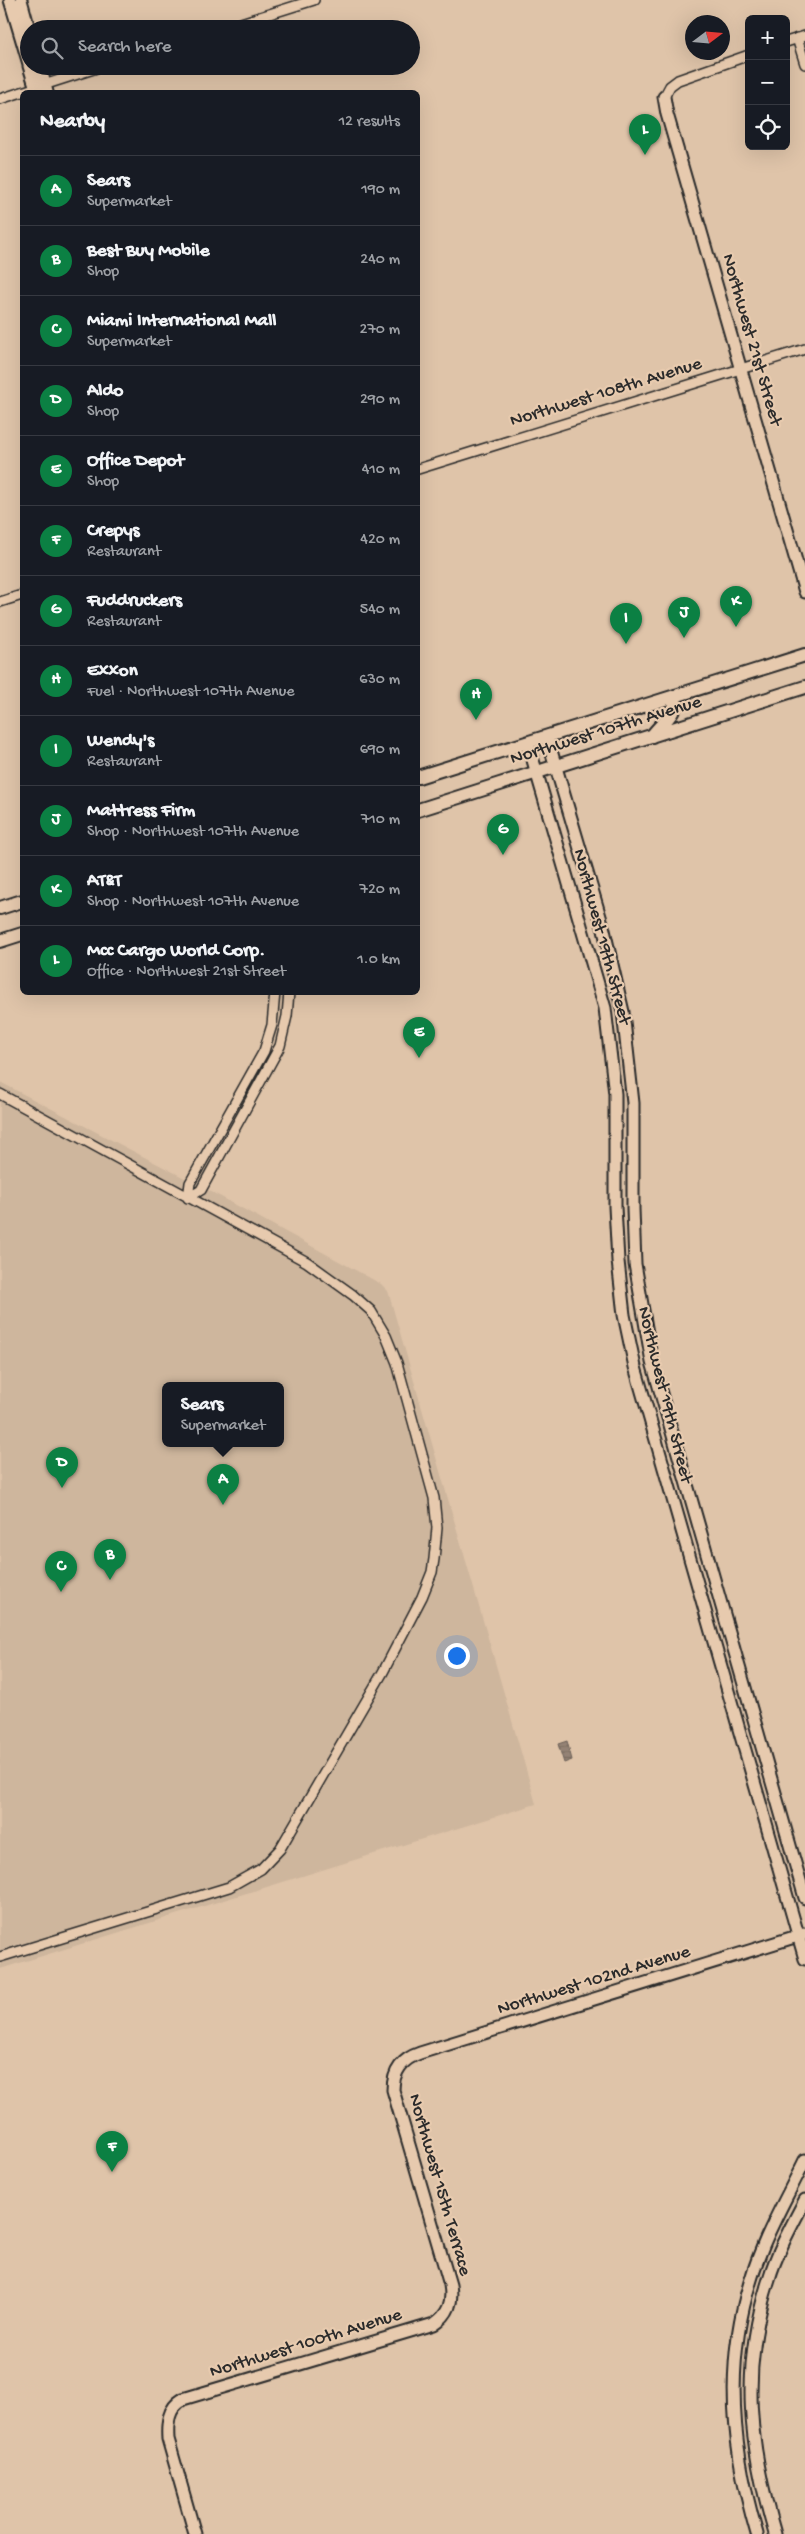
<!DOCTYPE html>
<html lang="en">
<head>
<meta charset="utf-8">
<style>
  :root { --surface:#171b24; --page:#242831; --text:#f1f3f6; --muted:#9ea1a6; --line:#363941; --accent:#0b8043 }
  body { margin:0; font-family:"Gochi Hand",sans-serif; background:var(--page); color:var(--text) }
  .controls { position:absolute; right:15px; top:15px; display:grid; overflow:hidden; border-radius:8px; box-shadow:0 5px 20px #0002 }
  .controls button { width:45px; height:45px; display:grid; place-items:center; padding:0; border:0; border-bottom:1px solid var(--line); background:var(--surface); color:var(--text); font:25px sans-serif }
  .compass { position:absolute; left:685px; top:15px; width:45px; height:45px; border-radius:50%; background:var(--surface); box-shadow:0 5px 20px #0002; rotate:74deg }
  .you { position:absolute; left:456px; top:1655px; width:18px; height:18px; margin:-12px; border:4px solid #fff; border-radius:50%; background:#1a73e8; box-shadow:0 0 0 8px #1a73e833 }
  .badge { display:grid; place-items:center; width:32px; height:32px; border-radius:50%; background:var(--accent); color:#fff; font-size:16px; font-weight:700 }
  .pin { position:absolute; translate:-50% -41px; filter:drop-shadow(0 1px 2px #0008) }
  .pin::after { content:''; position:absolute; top:26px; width:18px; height:15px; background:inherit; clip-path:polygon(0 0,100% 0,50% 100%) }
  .popup { position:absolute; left:162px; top:1382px; width:122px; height:65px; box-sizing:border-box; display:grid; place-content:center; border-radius:8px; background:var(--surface); filter:drop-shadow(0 1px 4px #0005); font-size:16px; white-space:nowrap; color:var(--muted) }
  .popup b { font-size:19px; color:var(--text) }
  .popup::after { content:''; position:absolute; left:50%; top:100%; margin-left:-10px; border:10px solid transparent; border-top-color:var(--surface) }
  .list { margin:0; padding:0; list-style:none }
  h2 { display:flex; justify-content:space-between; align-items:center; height:65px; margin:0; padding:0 20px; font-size:21px }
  h2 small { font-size:16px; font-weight:400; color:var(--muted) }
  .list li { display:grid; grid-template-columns:32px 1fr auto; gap:15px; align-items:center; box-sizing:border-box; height:70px; padding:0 20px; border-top:1px solid var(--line) }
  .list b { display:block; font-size:19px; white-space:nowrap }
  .list p { margin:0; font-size:16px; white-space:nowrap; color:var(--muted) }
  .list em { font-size:16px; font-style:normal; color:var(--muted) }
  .icon { flex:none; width:28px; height:28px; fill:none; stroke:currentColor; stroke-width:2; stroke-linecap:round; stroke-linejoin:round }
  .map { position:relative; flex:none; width:805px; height:2534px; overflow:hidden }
  .search { position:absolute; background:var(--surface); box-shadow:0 5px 20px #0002; left:20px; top:20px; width:400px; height:55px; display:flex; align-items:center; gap:12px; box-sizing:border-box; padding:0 18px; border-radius:28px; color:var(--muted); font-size:19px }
  .panel { position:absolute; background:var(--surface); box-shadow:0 5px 20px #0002; left:20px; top:90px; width:400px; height:905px; border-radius:8px }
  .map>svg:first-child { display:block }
  .built { fill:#ceb69d; fill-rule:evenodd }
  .water { fill:url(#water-rules); stroke:#6a5f57 }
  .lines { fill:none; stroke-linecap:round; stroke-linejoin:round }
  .minor-casing { stroke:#2b2b2b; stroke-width:12 }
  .tertiary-casing { stroke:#2b2b2b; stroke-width:15 }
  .secondary-casing { stroke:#2b2b2b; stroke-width:16 }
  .minor { stroke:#e7caae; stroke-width:9 }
  .tertiary { stroke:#e7caae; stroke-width:11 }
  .secondary { stroke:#e7caae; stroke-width:12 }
  .labels { text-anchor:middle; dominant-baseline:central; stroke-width:4.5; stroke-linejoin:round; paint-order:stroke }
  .street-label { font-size:19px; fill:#2b2b2b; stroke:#e7caae }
</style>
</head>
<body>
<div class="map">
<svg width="805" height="2534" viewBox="0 0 805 2534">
  <defs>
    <pattern id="water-rules" width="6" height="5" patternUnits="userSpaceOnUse" patternTransform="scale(1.25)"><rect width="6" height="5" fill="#948274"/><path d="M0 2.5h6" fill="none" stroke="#796b5f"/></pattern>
  </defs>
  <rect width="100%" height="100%" fill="#dfc4a9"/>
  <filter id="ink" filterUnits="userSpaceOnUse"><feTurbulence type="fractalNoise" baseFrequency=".02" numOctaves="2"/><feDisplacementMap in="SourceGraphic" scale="10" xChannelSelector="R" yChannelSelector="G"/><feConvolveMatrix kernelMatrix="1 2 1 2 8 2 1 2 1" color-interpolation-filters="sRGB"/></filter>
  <g filter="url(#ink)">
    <path class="built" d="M0,1082L223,1198L381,1284L388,1291L536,1804L0,1969ZM166,1386H280V1444H166Z"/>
    <path class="water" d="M567,1741L572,1760L564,1763L558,1744Z"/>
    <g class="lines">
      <defs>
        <path id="minor" d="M222,29L314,0
          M797,38L805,64
          M786,42L805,36
          M664,97L670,86L678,80L749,55
          M0,99L103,66
          M418,469L805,349
          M0,602L22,595
          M0,1094L307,1262L353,1295L371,1311L386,1336L397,1363L434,1498L437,1528L434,1559L432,1572L422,1597L383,1672L280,1849L261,1869L229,1887L0,1957
          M188,1198L201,1190L280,1046L287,1016L289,992
          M188,1198L190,1183L264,1051L272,1025L275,992"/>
        <path id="tertiary" d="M10,0L29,64
          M21,0L29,29
          M29,66L37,92
          M40,66L47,92
          M664,97L667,114L805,592
          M547,737L604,930L623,1012L633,1103V1209L635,1264L652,1362L805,1898
          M528,743L605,1008L615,1094V1207L618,1261L624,1315L635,1367L805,1959
          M195,2534L168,2439C167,2423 168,2408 183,2399L434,2324C449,2314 453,2302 450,2285L393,2090C393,2071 402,2059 420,2053L804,1934
          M757,2534C728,2436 723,2342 763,2246C775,2217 791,2189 805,2160
          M775,2534C749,2445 740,2370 769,2279C777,2252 792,2225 805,2200"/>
        <path id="secondary" d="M652,736C662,722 678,714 675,696
          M418,777L805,655
          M418,810L805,687
          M0,908L22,901
          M0,941L22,934"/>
      </defs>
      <use href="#minor" class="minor-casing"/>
      <use href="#tertiary" class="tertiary-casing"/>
      <use href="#secondary" class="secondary-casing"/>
      <use href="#minor" class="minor"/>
      <use href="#tertiary" class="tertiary"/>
      <use href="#secondary" class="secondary"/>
    </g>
  </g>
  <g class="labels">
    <g class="street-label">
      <text transform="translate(751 340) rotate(74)">Northwest 21st Street</text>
      <text transform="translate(606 393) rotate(-17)">Northwest 108th Avenue</text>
      <text transform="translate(606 731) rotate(-17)">Northwest 107th Avenue</text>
      <text transform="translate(601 937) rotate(75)">Northwest 19th Street</text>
      <text transform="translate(664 1395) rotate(76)">Northwest 19th Street</text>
      <text transform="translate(594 1981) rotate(-17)">Northwest 102nd Avenue</text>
      <text transform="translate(439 2185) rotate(74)">Northwest 15th Terrace</text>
      <text transform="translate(306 2344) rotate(-17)">Northwest 100th Avenue</text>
    </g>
  </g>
</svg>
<div class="controls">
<button>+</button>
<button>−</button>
<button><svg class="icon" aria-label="locate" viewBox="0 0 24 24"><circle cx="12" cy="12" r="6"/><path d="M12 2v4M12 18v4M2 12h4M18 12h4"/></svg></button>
</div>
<svg class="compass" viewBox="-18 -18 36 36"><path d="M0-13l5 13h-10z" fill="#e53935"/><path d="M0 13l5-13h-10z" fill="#9ea1a6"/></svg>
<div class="you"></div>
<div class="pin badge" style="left:223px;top:1505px">A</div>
<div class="popup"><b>Sears</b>Supermarket</div>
<div class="pin badge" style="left:110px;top:1580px">B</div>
<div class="pin badge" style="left:61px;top:1592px">C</div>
<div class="pin badge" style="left:62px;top:1488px">D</div>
<div class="pin badge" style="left:419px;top:1058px">E</div>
<div class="pin badge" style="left:112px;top:2172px">F</div>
<div class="pin badge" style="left:503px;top:855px">G</div>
<div class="pin badge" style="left:476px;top:720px">H</div>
<div class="pin badge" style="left:626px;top:644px">I</div>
<div class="pin badge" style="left:684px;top:638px">J</div>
<div class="pin badge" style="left:736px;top:627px">K</div>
<div class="pin badge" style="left:645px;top:155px">L</div>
<div class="search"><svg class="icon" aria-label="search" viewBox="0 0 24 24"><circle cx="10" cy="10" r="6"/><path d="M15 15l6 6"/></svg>Search here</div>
<section class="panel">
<h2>Nearby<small>12 results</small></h2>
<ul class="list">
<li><span class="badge">A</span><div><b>Sears</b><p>Supermarket</p></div><em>190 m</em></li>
<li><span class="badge">B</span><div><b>Best Buy Mobile</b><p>Shop</p></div><em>240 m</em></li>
<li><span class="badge">C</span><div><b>Miami International Mall</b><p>Supermarket</p></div><em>270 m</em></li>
<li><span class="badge">D</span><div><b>Aldo</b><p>Shop</p></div><em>290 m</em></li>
<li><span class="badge">E</span><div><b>Office Depot</b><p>Shop</p></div><em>410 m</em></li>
<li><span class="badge">F</span><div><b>Crepys</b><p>Restaurant</p></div><em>420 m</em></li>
<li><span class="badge">G</span><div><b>Fuddruckers</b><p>Restaurant</p></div><em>540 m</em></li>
<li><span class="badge">H</span><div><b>Exxon</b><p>Fuel · Northwest 107th Avenue</p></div><em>630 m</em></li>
<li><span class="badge">I</span><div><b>Wendy's</b><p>Restaurant</p></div><em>690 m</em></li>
<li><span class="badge">J</span><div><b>Mattress Firm</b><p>Shop · Northwest 107th Avenue</p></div><em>710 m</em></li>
<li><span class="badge">K</span><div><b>AT&amp;T</b><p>Shop · Northwest 107th Avenue</p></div><em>720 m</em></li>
<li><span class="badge">L</span><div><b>Mcc Cargo World Corp.</b><p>Office · Northwest 21st Street</p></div><em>1.0 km</em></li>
</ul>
</section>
</div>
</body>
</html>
